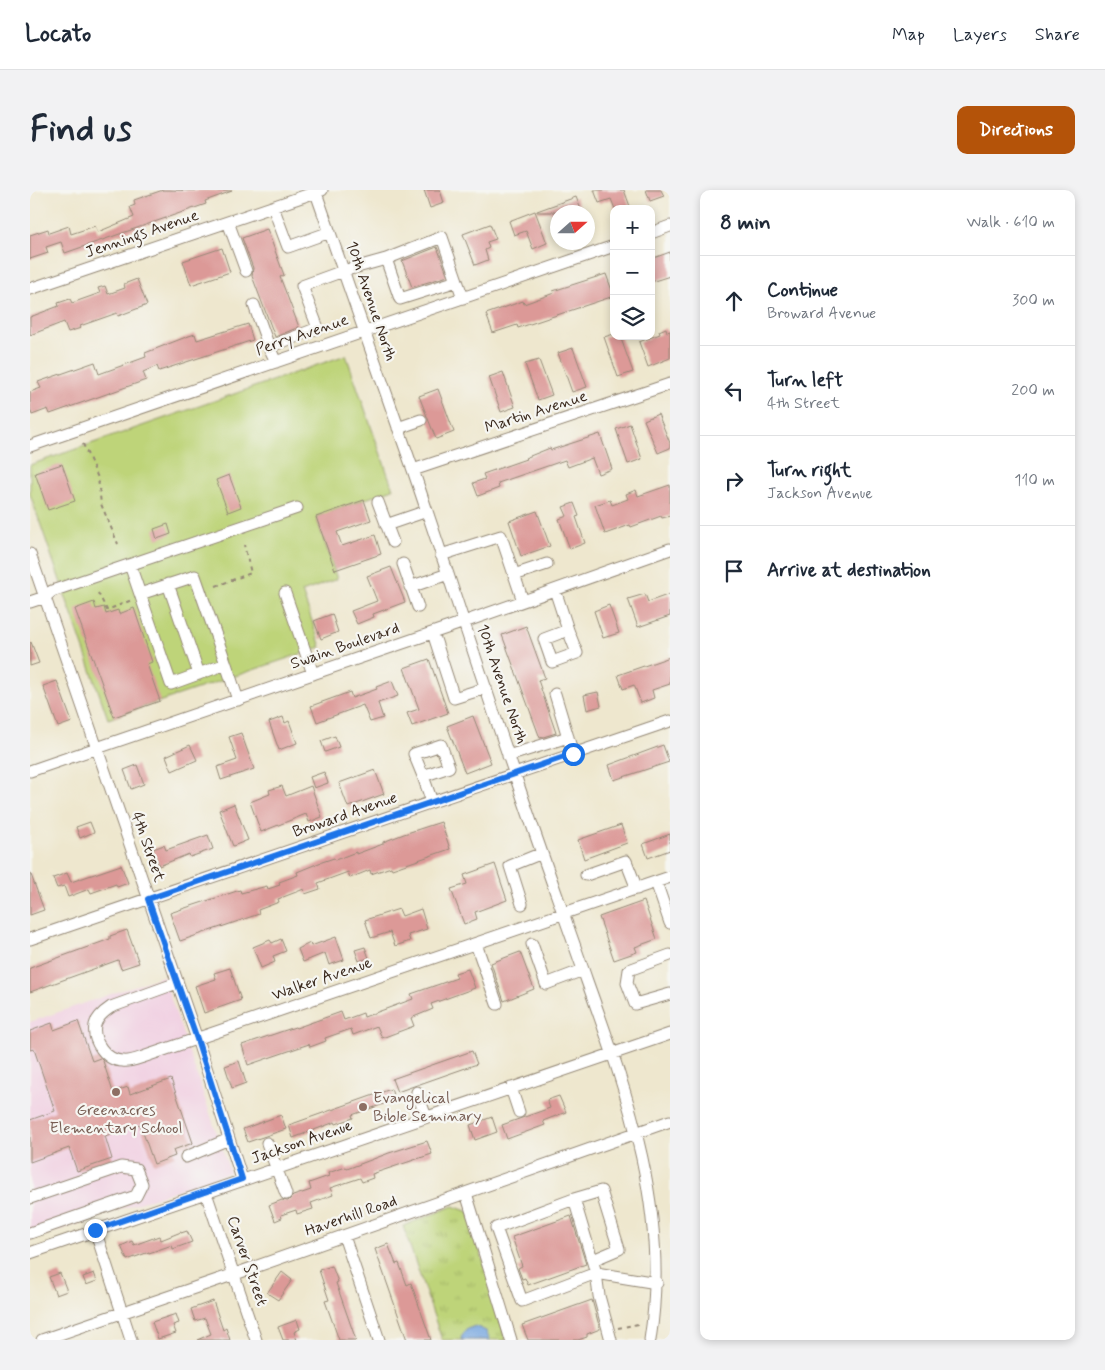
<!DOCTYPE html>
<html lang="en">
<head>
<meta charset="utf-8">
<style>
  :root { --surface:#fff; --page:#f2f2f3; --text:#1f2937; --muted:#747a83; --line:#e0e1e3; --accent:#b45309 }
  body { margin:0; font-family:Mynerve,sans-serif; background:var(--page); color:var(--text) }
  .controls { position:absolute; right:15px; top:15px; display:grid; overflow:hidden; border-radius:10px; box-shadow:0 2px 8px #0003 }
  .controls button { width:45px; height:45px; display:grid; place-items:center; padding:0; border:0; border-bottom:1px solid var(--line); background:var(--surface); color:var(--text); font:25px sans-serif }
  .compass { position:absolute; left:520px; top:15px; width:45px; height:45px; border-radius:50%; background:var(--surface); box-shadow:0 2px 8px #0003; rotate:69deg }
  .stop { position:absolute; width:15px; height:15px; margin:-11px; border:4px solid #1a73e8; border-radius:50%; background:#fff }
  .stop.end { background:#1a73e8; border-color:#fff; box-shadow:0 1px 5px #0008 }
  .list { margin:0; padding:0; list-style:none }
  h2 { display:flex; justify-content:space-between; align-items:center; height:65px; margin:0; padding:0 20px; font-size:21px }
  h2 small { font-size:16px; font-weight:400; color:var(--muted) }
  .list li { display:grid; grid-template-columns:32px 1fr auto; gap:15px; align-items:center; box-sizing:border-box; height:90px; padding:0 20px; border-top:1px solid var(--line) }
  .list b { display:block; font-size:19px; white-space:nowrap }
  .list p { margin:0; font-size:16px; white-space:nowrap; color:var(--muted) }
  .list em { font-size:16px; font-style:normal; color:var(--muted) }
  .icon { flex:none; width:28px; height:28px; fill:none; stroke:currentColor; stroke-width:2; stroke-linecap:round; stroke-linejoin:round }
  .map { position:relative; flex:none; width:640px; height:1150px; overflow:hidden; border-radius:10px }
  header { display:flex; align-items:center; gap:30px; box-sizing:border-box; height:70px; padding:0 25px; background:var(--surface); border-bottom:1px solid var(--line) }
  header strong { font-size:24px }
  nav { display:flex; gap:28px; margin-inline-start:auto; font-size:18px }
  .intro { display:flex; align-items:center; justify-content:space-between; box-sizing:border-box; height:120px; padding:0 30px }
  h1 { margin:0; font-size:35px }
  .button { padding:12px 22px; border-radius:10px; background:var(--accent); color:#fff; font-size:18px; font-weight:700 }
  main { display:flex; gap:30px; padding:0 30px }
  aside { flex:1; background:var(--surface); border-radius:10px; box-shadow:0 2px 8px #0003 }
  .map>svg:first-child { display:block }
  .built { fill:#f1d0e2 }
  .grass { fill:url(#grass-tufts); stroke:#7c7f4c }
  .green { fill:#bed479; stroke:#7c7f4c }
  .water { fill:#75a5df; stroke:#58687e }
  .building { fill:#dc9997 }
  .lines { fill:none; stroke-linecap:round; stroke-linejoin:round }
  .minor-casing { stroke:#948876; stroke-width:13 }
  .path { stroke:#948876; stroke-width:2; stroke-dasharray:4 4; stroke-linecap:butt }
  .minor { stroke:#fff; stroke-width:11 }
  .route { stroke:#1a73e8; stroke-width:6 }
  .education-dot { fill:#8d6e63; stroke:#f6f6f2; stroke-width:2 }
  .labels { text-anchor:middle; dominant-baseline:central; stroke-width:4.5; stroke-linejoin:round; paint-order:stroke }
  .street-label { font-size:16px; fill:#3b2a1e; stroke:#f6f6f2 }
  .education-label { font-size:16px; fill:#785e54; stroke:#f6f6f2; text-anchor:start }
</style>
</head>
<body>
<header>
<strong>Locato</strong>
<nav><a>Map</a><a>Layers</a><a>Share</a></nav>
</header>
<div class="intro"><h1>Find us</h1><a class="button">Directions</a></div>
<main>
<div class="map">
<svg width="640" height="1150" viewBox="0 0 640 1150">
  <defs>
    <pattern id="grass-tufts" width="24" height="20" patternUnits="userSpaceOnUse" patternTransform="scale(1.25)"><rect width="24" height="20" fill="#bed479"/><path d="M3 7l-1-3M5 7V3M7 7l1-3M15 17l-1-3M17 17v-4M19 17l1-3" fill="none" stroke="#a4b668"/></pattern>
  </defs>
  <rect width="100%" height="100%" fill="#f6f6f2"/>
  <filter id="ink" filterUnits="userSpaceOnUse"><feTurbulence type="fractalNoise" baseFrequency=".02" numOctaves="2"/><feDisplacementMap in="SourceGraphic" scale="10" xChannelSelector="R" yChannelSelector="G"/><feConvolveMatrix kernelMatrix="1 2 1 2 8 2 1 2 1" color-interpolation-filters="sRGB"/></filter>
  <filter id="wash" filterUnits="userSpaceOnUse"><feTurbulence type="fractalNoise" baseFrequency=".0096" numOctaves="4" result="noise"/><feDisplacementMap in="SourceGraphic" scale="20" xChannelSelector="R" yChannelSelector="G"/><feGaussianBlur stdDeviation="1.12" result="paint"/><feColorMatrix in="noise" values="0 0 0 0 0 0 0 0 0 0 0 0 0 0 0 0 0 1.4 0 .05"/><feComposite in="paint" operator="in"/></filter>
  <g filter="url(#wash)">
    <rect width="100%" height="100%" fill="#eee7ce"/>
    <path class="built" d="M133,786L200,982L0,1050V832Z"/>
    <path class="grass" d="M423,1016L439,1022L476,1150H412L373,1036Z"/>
    <path class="green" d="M316,165L363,299L286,327L307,389L272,402L291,457L78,529L0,304V275Z"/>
    <path class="water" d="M445,1136L456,1141L460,1150H432L431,1147L437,1139Z"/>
    <g id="blocks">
      <path class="building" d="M133,0L202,1L175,11L176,14L35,63L31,52L16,57L18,63L0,69V45L18,39L19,43L39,36L41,44L65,36L68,42L104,27L100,17L105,15L104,10Z
        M394,0H410L414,13L400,18Z
        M564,0H594L601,19H585L581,9L569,13Z
        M616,0H631L634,6L620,11Z
        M546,7L552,22H507V21Z
        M505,21L517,53L503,59L496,41L484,45L479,31Z
        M460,34L466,49L457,52L459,58L455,60L458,70L445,75L433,44Z
        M237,39L254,85L250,87L269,137L245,147L222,86L223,78L212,48Z
        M407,57L418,86L382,97L372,71Z
        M192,58L200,82L161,95L153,71Z
        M640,62V86L621,92V69Z
        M576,84L584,106L488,138L487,135L463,143L456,124L493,111L494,114L524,103L523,101Z
        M107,89L117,115L88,126L87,123L50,136L51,138L38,142L34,132L0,145V127L29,116L28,113L40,109L42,113L70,103L68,98L75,96L78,104L95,98L94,94Z
        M218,134L223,150L129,181L127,176L113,182L116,190L20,224L18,219L2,225L0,218V202L11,198L8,192L65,172L69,184L116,167L115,163L156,147L165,144L167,150Z
        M636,138L637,142L640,141V168L618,177L609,152L630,144L629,141Z
        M584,144V146H590L603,182L588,187L574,147Z
        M543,158L557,197L542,202L528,163Z
        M509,170L522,205L508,210L495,174Z
        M473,182L485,217L471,222L459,187Z
        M408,199L424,242L406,249L389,206Z
        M628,224L640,253V258L628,263L614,230Z
        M600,234L612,269L598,274L586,239Z
        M570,244L582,279L568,284L562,268L538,277L535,270L468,293L469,298L448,306L443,293L455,289L453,284L496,269L495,268L520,258L521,260Z
        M32,274L45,311L18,320L5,283Z
        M199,285L211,317L198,322L186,290Z
        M640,295V326L632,328L631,326L601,337L600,335L575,344L565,315L580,310L582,315L598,309L596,304L606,300L608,306Z
        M334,310L341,330L307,342L312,356L345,345L351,364L305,380L286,327Z
        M544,313L549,326L546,327L555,353L540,359L529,329L537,326L533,317Z
        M507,321L520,356L491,366L479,331Z
        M138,334L141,344L127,349L124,339Z
        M361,377L375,412L343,424L344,427L327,434L321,421L347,411L337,386Z
        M615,404L618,412L640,404V426L608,437L598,409Z
        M64,412L66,419L74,417L76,424L88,420L89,424L104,418L122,472L117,474L130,511L84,527L45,419Z
        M579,415L589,443L573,448L564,421Z
        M302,424L308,442L291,449L284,431Z
        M496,436L515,488L508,490L526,543L510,548L472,445Z
        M1,452L9,473L0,476V453Z
        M640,467V494L622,500L624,508L611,513L604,495L593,499L588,485Z
        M399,469L418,523L382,536L377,523L389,519L374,478Z
        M27,491L42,532L28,537L13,496Z
        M362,491L368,506L348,513L353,528L340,532L333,515L287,532L281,516L320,502L322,508L347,499L346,497Z
        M568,502L571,516L557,520L554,505Z
        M443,526L461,573L435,583L417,536Z
        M253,527L255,533L259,531L267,553L249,560L239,532Z
        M211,543L224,579L191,590L187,577L207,570L199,547Z
        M305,546L309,557L295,562L291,551Z
        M160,555L167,570L142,581L136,566Z
        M633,555L639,572L584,590L579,575Z
        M107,575L114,594L101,599L94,580Z
        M345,580L354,604L318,617L309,593Z
        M294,582L298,593L284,598L280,587Z
        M252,596L256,606L281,596L292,627L279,632L276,624L231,642L220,612L240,604L239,600Z
        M204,614L218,650L203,656L189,620Z
        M60,632L64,642L50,648L46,637Z
        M411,632L420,659L362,679L361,677L341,684L340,680L320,688L318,682L288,693L290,699L275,704L274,699L248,709L249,712L228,720L229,724L150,751L140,723L210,700L211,703L237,696L238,699L250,695L249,692L268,685L267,682L289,673L304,668L305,670L326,662V664L353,654V652L374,644Z
        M591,635L597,653L554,669L548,650Z
        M640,644V660L618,668L613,654Z
        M178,645L183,659L160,667L159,664L129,676L123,659L134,655L136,660Z
        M465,674L477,710L445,722L447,729L434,734L421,699L437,694L434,685Z
        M91,675L98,693L87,697L86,694L61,703L59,699L38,707L34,696L27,698L23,688L37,683L41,692Z
        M0,682L14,720L0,725Z
        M614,711L627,749L605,757L607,762L584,770L569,727Z
        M369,719L372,726L391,719L397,739L378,745L380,751L365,756L360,742L341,748L335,730Z
        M97,740L109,773L91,779L88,770L0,802V778L80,749V746Z
        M306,747L314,770L299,775L295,763L273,772L268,759L280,753L281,756Z
        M251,749L256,761L243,766L245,772L231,778L223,757L240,750L242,753Z
        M335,757L339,768L329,771L325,760Z
        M490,762L504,799L474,811L461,773Z
        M200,778L211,810L174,823L165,796L186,789L184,783Z
        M438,779L445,798L401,814L403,819L381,828L384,836L352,848L347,836L323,845L321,839L295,848L296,851L280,857L279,854L218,875L212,855L265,837L266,838L311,822L314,830L333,823L334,827L383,809L381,804L427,788L425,783Z
        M48,831L62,871L70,868L73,871L83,902L98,897L100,904L141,889L163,953L143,960L145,966L124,974L110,934L75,946L82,969L47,981L39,958L0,972V930L25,921L4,859L0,860V841L22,833L24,840Z
        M442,861L447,874L367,902L362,889Z
        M209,871L216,893L202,898L195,876Z
        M361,899L365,910L322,925L323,928L306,934L305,932L263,948L259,935Z
        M529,906L536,922L513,931L515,935L477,949L472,935L520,918L517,910Z
        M251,925L256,939L218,952L213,939Z
        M462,927L467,942L445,950L440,935Z
        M397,951L402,964L342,984L343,988L332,992L330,988L300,998L303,1005L281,1013L283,1019L267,1024L266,1020L251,1025L252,1028L245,1031L239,1015L252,1010L258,1011L263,1006L281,1000L279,993L299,986L298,983L316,977L317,979L359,963Z
        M541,1026L556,1074L498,1095L495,1088L492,1089L488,1078L492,1076L482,1047Z
        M157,1041L162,1052L143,1059L142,1055L119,1063V1062L97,1070L91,1056L102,1051L104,1055L129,1046L131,1050L151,1042V1043Z
        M358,1054L366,1074L369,1073L377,1095L381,1093L401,1150H377L345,1059Z
        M302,1076L308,1092L306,1093L326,1150H309L295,1111L299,1110L289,1080Z
        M252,1082L262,1090L248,1110L237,1103Z
        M30,1083L37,1101L26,1105L19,1087Z
        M64,1083L67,1091L56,1095L53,1087Z
        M562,1110L570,1139L557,1144V1147L548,1150H498L492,1135Z
        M183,1111L193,1140L196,1138L200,1150H167L181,1144L175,1128L165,1131L161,1119Z
        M146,1124L149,1133L143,1135L146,1143L128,1149L122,1132Z
        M267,1130L270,1139L264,1142L267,1150H253L248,1137Z"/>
    </g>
  </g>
  <g filter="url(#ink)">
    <use href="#blocks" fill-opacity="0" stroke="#948876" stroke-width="1"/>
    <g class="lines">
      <defs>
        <path id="minor" d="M285,0C318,94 351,187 383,280C418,382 450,484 485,585C508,654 533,722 557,791C599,908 640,1024 620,1150
          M243,17L258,57L300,42
          M198,32L216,81
          M621,43L640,36
          M356,69L412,47L433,108
          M0,99L292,0
          M224,115L239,157
          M246,172L239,157L288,138L272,96L313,81L356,69L370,109L427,91
          M368,238L391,230
          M0,256L584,56
          M383,280L640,194
          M348,312L363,352
          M356,335L397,321
          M0,364L167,849L212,989
          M411,365L471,346L493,411
          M373,374L388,417
          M100,375L141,494L196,474L208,510
          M484,385L517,374
          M138,394L169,484
          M380,397L418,384
          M525,400L538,440L514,449L522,472L547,463L538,440
          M255,403L283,484
          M110,404L165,386L196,474
          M0,412L15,407L22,401L267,318
          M403,443L424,508L456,498
          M525,504L543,564
          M478,566L538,547
          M0,581L434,432L640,359
          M393,586L384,564L411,555L419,577L393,586L402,612
          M556,685L596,671L607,699
          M626,692L640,733
          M492,714L480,676L512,663
          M0,749L640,531
          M446,754L467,814
          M502,754L516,794L553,780
          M640,765L599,780L597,793L605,814L640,804
          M147,793L81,817C75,821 67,827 65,835C62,851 76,871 93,871C99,872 107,869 113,867L640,687
          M481,898L489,922
          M387,902L396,927
          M237,953L256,1004
          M156,967L199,949
          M176,1003L226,1150
          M436,1003L481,1150
          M0,1008L91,977L106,979L112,994L106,1006L0,1043
          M544,1009L571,1001L589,1059L563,1070
          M65,1040L101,1150
          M314,1046L349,1150
          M0,1063L640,844
          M12,1150L205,1084L640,931
          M581,1150L569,1106L566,1083L492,1111L466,1038L544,1009L566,1083L627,1093"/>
      </defs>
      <use href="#minor" class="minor-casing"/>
      <path class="path" d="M53,254L68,288L71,314L88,354
        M186,396L221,383L214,355
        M68,403L77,420L102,410
        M588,1138L608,1134"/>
      <use href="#minor" class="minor"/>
    </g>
  </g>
  <g class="lines" filter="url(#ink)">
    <path class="route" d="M65,1040L212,989L167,849L118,709L543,564"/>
  </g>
  <g class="education-dot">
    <circle cx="86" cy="902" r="5"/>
    <circle cx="333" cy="917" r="5"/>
  </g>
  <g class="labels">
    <g class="street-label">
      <text transform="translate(112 44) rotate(-19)">Jennings Avenue</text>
      <text transform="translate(341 111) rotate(71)">10th Avenue North</text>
      <text transform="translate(272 145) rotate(-19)">Perry Avenue</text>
      <text transform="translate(506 222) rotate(-18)">Martin Avenue</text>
      <text transform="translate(315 456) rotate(-19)">Swain Boulevard</text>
      <text transform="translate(472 494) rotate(71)">10th Avenue North</text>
      <text transform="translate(315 625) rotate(-19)">Broward Avenue</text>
      <text transform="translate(118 657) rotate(71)">4th Street</text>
      <text transform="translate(292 789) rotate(-19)">Walker Avenue</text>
      <text transform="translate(272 952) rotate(-19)">Jackson Avenue</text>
      <text transform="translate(321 1026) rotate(-19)">Haverhill Road</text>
      <text transform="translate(217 1071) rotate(71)">Carver Street</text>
    </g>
    <g class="education-label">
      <text x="343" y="908">Evangelical<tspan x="343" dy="18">Bible Seminary</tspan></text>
      <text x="86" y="920" text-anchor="middle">Greenacres<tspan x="86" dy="18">Elementary School</tspan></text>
    </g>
  </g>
</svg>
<div class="controls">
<button>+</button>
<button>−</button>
<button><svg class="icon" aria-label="layers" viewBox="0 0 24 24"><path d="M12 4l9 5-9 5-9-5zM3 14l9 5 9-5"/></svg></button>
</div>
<svg class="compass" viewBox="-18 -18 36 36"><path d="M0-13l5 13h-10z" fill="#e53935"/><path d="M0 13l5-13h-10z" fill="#747a83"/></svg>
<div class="stop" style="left:543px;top:564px"></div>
<div class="stop end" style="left:65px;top:1040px"></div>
</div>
<aside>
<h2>8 min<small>Walk · 610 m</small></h2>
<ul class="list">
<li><svg class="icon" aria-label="ahead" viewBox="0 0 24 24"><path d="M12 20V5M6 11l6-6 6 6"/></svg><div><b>Continue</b><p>Broward Avenue</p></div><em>300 m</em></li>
<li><svg class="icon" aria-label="left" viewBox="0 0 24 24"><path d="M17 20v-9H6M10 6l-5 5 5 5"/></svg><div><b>Turn left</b><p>4th Street</p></div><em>200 m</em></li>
<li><svg class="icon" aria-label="right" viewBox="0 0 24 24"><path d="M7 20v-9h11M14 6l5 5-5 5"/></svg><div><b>Turn right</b><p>Jackson Avenue</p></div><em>110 m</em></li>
<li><svg class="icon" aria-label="arrive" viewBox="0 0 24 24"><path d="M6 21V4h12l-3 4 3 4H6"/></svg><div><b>Arrive at destination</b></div></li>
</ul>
</aside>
</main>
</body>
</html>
